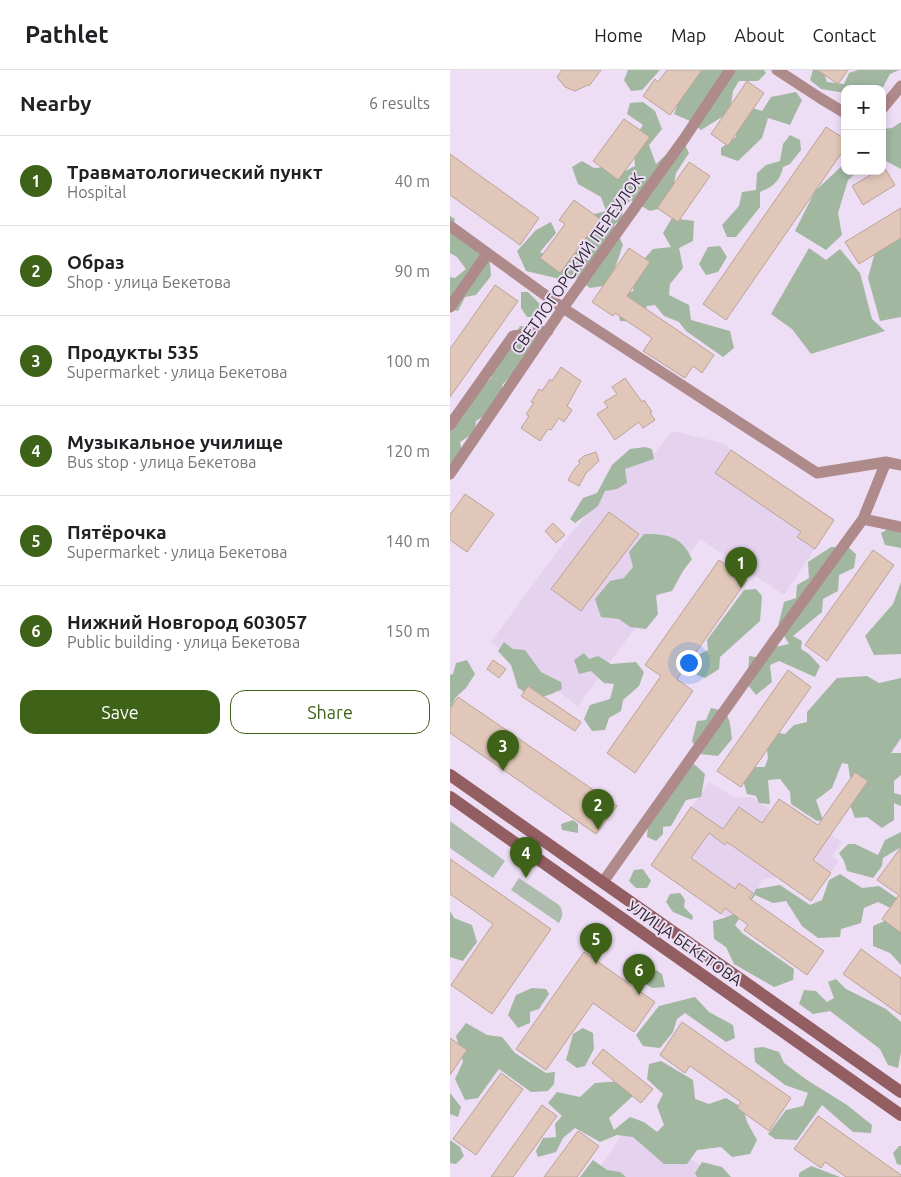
<!DOCTYPE html>
<html lang="en">
<head>
<meta charset="utf-8">
<style>
  :root { --surface:#fff; --page:#f6f6f6; --text:#202124; --muted:#757577; --line:#e0e0e0; --accent:#3f6219 }
  body { margin:0; font-family:Ubuntu,sans-serif; background:var(--page); color:var(--text) }
  .controls { position:absolute; right:15px; top:15px; display:grid; overflow:hidden; border-radius:10px; box-shadow:0 2px 8px #0003 }
  .controls button { width:45px; height:45px; display:grid; place-items:center; padding:0; border:0; border-bottom:1px solid var(--line); background:var(--surface); color:var(--text); font:25px sans-serif }
  .you { position:absolute; left:238px; top:592px; width:18px; height:18px; margin:-12px; border:4px solid #fff; border-radius:50%; background:#1a73e8; box-shadow:0 0 0 8px #1a73e833 }
  .badge { display:grid; place-items:center; width:32px; height:32px; border-radius:50%; background:var(--accent); color:#fff; font-size:16px; font-weight:700 }
  .pin { position:absolute; translate:-50% -41px; filter:drop-shadow(0 1px 2px #0008) }
  .pin::after { content:''; position:absolute; top:26px; width:18px; height:15px; background:inherit; clip-path:polygon(0 0,100% 0,50% 100%) }
  .list { margin:0; padding:0; list-style:none }
  h2 { display:flex; justify-content:space-between; align-items:center; height:65px; margin:0; padding:0 20px; font-size:21px }
  h2 small { font-size:16px; font-weight:400; color:var(--muted) }
  .list li { display:grid; grid-template-columns:32px 1fr auto; gap:15px; align-items:center; box-sizing:border-box; height:90px; padding:0 20px; border-top:1px solid var(--line) }
  .list b { display:block; font-size:19px; white-space:nowrap }
  .list p { margin:0; font-size:16px; white-space:nowrap; color:var(--muted) }
  .list em { font-size:16px; font-style:normal; color:var(--muted) }
  .actions { display:flex; gap:10px; padding:15px 20px }
  .actions a { flex:1; padding:11px 0; border:1px solid var(--accent); border-radius:15px; text-align:center; font-size:18px; color:var(--accent) }
  .actions .main { background:var(--accent); color:#fff }
  .map { position:relative; flex:none; width:451px; height:1107px; overflow:hidden }
  header { display:flex; align-items:center; gap:30px; box-sizing:border-box; height:70px; padding:0 25px; background:var(--surface); border-bottom:1px solid var(--line) }
  header strong { font-size:24px }
  nav { display:flex; gap:28px; margin-inline-start:auto; font-size:18px }
  main { display:flex }
  aside { flex:1; background:var(--surface) }
  .map>svg:first-child { display:block }
  .built { fill:#e4d2ef }
  .green { fill:#adbcad }
  .forest { fill:#a1b7a0 }
  .building { fill:#e0c7b9; stroke:#bba395 }
  .lines { fill:none; stroke-linecap:round; stroke-linejoin:round }
  .minor { stroke:#af8a8b; stroke-width:11 }
  .secondary { stroke:#925e61; stroke-width:12 }
  .labels { text-anchor:middle; dominant-baseline:central; stroke-width:4; stroke-linejoin:round; paint-order:stroke }
  .street-label { font-size:16px; fill:#2e2831; stroke:#eddef5 }
</style>
</head>
<body>
<header>
<strong>Pathlet</strong>
<nav><a>Home</a><a>Map</a><a>About</a><a>Contact</a></nav>
</header>
<main>
<aside>
<h2>Nearby<small>6 results</small></h2>
<ul class="list">
<li><span class="badge">1</span><div><b>Травматологический пункт</b><p>Hospital</p></div><em>40 m</em></li>
<li><span class="badge">2</span><div><b>Образ</b><p>Shop · улица Бекетова</p></div><em>90 m</em></li>
<li><span class="badge">3</span><div><b>Продукты 535</b><p>Supermarket · улица Бекетова</p></div><em>100 m</em></li>
<li><span class="badge">4</span><div><b>Музыкальное училище</b><p>Bus stop · улица Бекетова</p></div><em>120 m</em></li>
<li><span class="badge">5</span><div><b>Пятёрочка</b><p>Supermarket · улица Бекетова</p></div><em>140 m</em></li>
<li><span class="badge">6</span><div><b>Нижний Новгород 603057</b><p>Public building · улица Бекетова</p></div><em>150 m</em></li>
</ul>
<div class="actions"><a class="main">Save</a><a>Share</a></div>
</aside>
<div class="map">
<svg width="451" height="1107" viewBox="0 0 451 1107">
  <rect width="100%" height="100%" fill="#eddef5"/>
  <path class="built" d="M222,361L272,373L384,450L334,525L250,469L128,636L41,572L112,475L178,394L198,391Z
    M259,712L286,728L302,727L329,746L338,734L392,772L382,786L389,791L361,831L328,808L314,809L284,853L201,795Z
    M183,1049L267,1107H143Z"/>
  <path class="green" d="M0,751L55,791L43,808L0,778Z
    M69,808L109,835C114,842 113,846 109,853L61,820Z"/>
  <path class="forest" d="M178,0H210L192,20L181,21L174,10Z
    M243,0H314L316,3L308,11H289L283,21L280,42L251,60L240,51L224,44L238,4Z
    M363,0H373L377,12L394,14L399,3L408,0H449L440,4L432,19H395V23L371,19L360,10Z
    M346,22L352,30L340,55L318,48L312,68L288,91L271,85V78L286,67L285,51L296,36L312,41L321,27Z
    M193,32L205,41L212,59L199,75L206,94L219,82L235,75L239,83L226,103L220,136L200,141L181,130L173,137L172,148L164,155L173,175L159,215L140,218L122,205L110,209L76,201L67,181L86,160L101,152L106,163L90,182L105,189L132,147L156,141L151,127L128,114L122,97L132,91L144,98L159,97L167,105L185,96L183,70L193,55L177,44L180,33Z
    M451,52V99L432,89V59L442,58Z
    M340,65L350,70L351,80L340,94L333,97C330,111 323,117 310,122V137L286,167H277L272,155L289,136L292,122L306,120L307,103L316,95L330,91L333,74Z
    M395,93V101H408L398,110L388,143L392,165L376,180L345,161L365,121Z
    M0,146L5,149L1,161L39,182L41,206L26,225L15,227L8,241L0,239V207L5,208L16,199L7,187L0,183Z
    M222,148L244,151L243,171L229,178L233,198L220,214L219,225L239,235L241,250L280,261L284,278L273,287L236,261L229,252L214,246L205,235L197,236L190,252L170,251L166,228L183,221L186,198L203,179L221,177L213,163Z
    M451,162V247L430,251L418,208L426,178Z
    M270,176L277,187L268,202L256,205L249,194L258,177Z
    M359,178L376,190L390,179L410,203L422,249L435,261L361,284L342,259L321,244Z
    M71,222H78L93,237L92,247H77L71,238Z
    M70,256L86,259L94,273L52,315L54,333L26,351L25,362L10,372L12,382L0,394V345L13,347L20,328L41,308L45,287L57,284Z
    M195,377L202,379L204,389L175,399L177,413L167,419L155,421L148,436L125,453L120,449L133,428L147,423L162,395L180,379Z
    M451,452V478L435,475L431,463Z
    M194,464C218,464 231,466 242,489L233,501L222,521L206,525L208,544L196,559L180,557L169,549L151,547L145,529L160,511L174,508L183,497L179,482Z
    M381,477H398L406,484L404,498L389,505L388,521L373,529L372,542L343,566L352,571L351,579L359,584L370,596L365,607L329,591L320,595L322,612L306,625L298,615L299,586L317,589L325,577L339,574L328,556L334,532L346,528L347,515L359,508L358,492Z
    M451,512V584L424,585L415,566L443,534Z
    M306,519L312,526L310,551L270,587L269,599L255,608L247,605L246,586L258,580L257,570L294,520Z
    M54,572L63,579L75,580L91,602L111,612L112,619C92,629 87,630 68,618L61,595L48,581Z
    M134,583L139,589L148,586L161,594L186,592L194,602L189,616L173,630L171,641L159,648L155,660L142,661L134,649L140,635L160,629L164,614L154,613L141,601L129,604L124,590Z
    M17,590L25,604L16,618L6,627L0,639V605L3,604L6,593Z
    M417,606L429,613L451,608V668L441,683H451V705L444,711V723L451,725V736L444,733V750L432,758L417,747L405,748L395,722L401,714L398,694L392,693L382,718L366,730L373,750L367,751L341,734L340,722L330,709L318,710L320,734L309,733L306,726L297,724L292,707L301,697H315L318,688L316,673L323,662L335,664L344,655L357,652V642L387,608Z
    M261,638C281,641 280,652 282,669L268,686L250,684L242,671L247,651L256,650Z
    M243,693L255,704L251,727L236,730L221,756L213,757V764L206,771L197,767L198,754L207,746L210,728Z
    M123,750L128,754V763L112,760L111,754Z
    M451,762V777L433,788L432,796L423,808L397,801L394,791L389,783L398,774H405L428,785L435,770Z
    M193,799L201,811L197,818H186L179,811L184,800Z
    M390,804L412,818L429,816L451,831V843L428,832L414,838L411,853L391,859L390,867L368,868L352,856L336,831L323,833L305,825L285,855L292,863L344,899L343,910L324,917L284,894L276,877L264,869L263,851C286,845 295,841 306,819L330,815L360,835L372,830L379,810Z
    M230,823L235,830L234,837L243,846L242,850L223,842L216,832L220,824Z
    M0,841L4,848L22,855L27,872L13,891L0,887Z
    M437,850L451,856V895L440,883L423,876V856Z
    M190,890L212,904L215,917L202,918L176,902L178,891Z
    M386,909L396,919L436,939L451,952V982L448,998L438,995L430,979L380,941L363,944L349,934L354,920L366,921L377,932L384,928L378,912Z
    M82,918L96,919L99,924L89,939L80,942V953L68,958L58,945L66,925Z
    M245,927L259,942L283,955L285,968L276,972L235,943L227,949L223,962L210,978L193,976L186,965L209,936Z
    M16,953L37,965L52,967L65,983L96,1003L105,1002L104,1014L98,1021L81,1022L49,999L28,1028L15,1030L5,1009L13,992L6,966Z
    M133,958L143,963L144,979L135,996L127,998L116,990L123,964Z
    M313,977L329,982L334,993L357,1010L397,1035L422,1055L421,1063L403,1062L372,1035L347,1070L325,1069L318,1064L336,1040L353,1036L358,1023L335,1015L305,992L304,978Z
    M211,991L243,1010L245,1029L259,1034L276,1028L293,1038L297,1052L307,1070L300,1084L282,1087L271,1077L247,1080L237,1094H214L183,1067L167,1065L150,1072L125,1058L113,1068L106,1082L88,1087L86,1081L93,1068L106,1067L105,1054L112,1046L98,1033L107,1022L130,1027L145,1013L171,1011L185,1024L159,1048L164,1060L180,1047L194,1052L207,1062L214,1055L207,1036L213,1024L197,1009L199,994Z
    M0,1023L11,1037L8,1047L0,1044Z
    M0,1070L10,1077L14,1086L6,1094L0,1093Z
    M449,1076H451V1095L447,1094L443,1083Z
    M143,1090L157,1100L170,1102L176,1107H130Z
    M252,1092L272,1097L281,1107H247L245,1103Z
    M361,1096L390,1107H349V1103Z"/>
  <path class="building" d="M112,0H151L139,16L138,15L125,21L115,17L107,7Z
    M217,0H252L220,45L193,26L205,9L208,12Z
    M367,0H398L388,14Z
    M297,11L314,23L278,76L261,64Z
    M174,49L200,67L168,110L143,91Z
    M376,57L395,69V78L276,250L253,234Z
    M0,84L89,148L70,175L0,125Z
    M239,92L260,106L228,152L207,138Z
    M434,97L445,115L413,135L402,116L427,101H432V98Z
    M124,130L150,149L110,203L90,188L115,154L109,150Z
    M451,138V168L409,194L395,172Z
    M179,178L200,192L177,226L264,285L252,303L243,296L235,308L193,281L202,268L165,243L163,246L142,232Z
    M45,215L68,231L0,327V279Z
    M111,297L131,311L117,336L122,340L114,352L109,348L101,360L98,359L90,371L71,358L79,346L76,344L84,333L81,332L89,319L92,321L100,309L102,311Z
    M175,308L192,332L194,330L202,342L200,343L205,350L193,358L189,352L165,370L147,344L158,337L154,332L167,324L162,317Z
    M281,380L384,450L365,479L347,467L351,462L265,403Z
    M146,382L149,391L136,403L129,416L118,410L125,398L130,393L128,391L134,386Z
    M15,424L44,444L17,482L0,470V445Z
    M159,442L189,464L131,541L101,519Z
    M103,453L115,465L106,473L95,461Z
    M423,480L444,495L377,591L355,575Z
    M269,490L297,510L227,609L243,621L185,703L157,683L211,606L195,595Z
    M43,590L56,599L49,608L37,599Z
    M338,600L361,617L291,717L267,701Z
    M78,616L131,652L125,661L71,626Z
    M8,627L167,736L146,764L0,663V639Z
    M405,702L418,711L363,790L381,803L361,831L277,772L275,775L259,763L241,788L285,819L289,813L303,823L299,828L374,881L357,905L294,860L298,855L275,838L271,844L201,795L241,737L273,759L289,737L312,753L329,729L368,755Z
    M451,777V863L432,849L449,825L427,810Z
    M0,789L101,859L42,944L1,915L43,854L0,824Z
    M411,879L451,908V945L393,904Z
    M134,882L205,932L184,962L143,933L96,1000L66,979Z
    M232,952L341,1028L319,1061L287,1038L291,1032L240,996L235,1003L210,985Z
    M0,968L17,980L0,1005Z
    M153,979L203,1019L191,1033L142,993Z
    M51,1003L73,1019L26,1085L3,1069Z
    M92,1035L107,1046L63,1107H41Z
    M368,1046L451,1105V1107H396L375,1092L371,1098L344,1079Z
    M128,1061L149,1076L127,1107H94Z"/>
  <g class="lines">
    <path class="minor" d="M327,0L370,28L395,43
      M432,39L451,16
      M0,156L113,238L367,403L436,392L451,395
      M0,237L37,184
      M0,355L63,266L98,261
      M0,404L113,238L234,69L280,0
      M413,449L451,457
      M153,812L324,571L413,449L436,392"/>
    <path class="secondary" d="M0,705L451,1022
      M0,727L451,1045"/>
  </g>
  <g class="labels">
    <g class="street-label">
      <text transform="translate(127 193) rotate(-55)">СВЕТЛОГОРСКИЙ ПЕРЕУЛОК</text>
      <text transform="translate(235 873) rotate(35)">УЛИЦА БЕКЕТОВА</text>
    </g>
  </g>
</svg>
<div class="controls">
<button>+</button>
<button>−</button>
</div>
<div class="you"></div>
<div class="pin badge" style="left:291px;top:518px">1</div>
<div class="pin badge" style="left:148px;top:760px">2</div>
<div class="pin badge" style="left:53px;top:701px">3</div>
<div class="pin badge" style="left:76px;top:808px">4</div>
<div class="pin badge" style="left:146px;top:894px">5</div>
<div class="pin badge" style="left:189px;top:925px">6</div>
</div>
</main>
</body>
</html>
